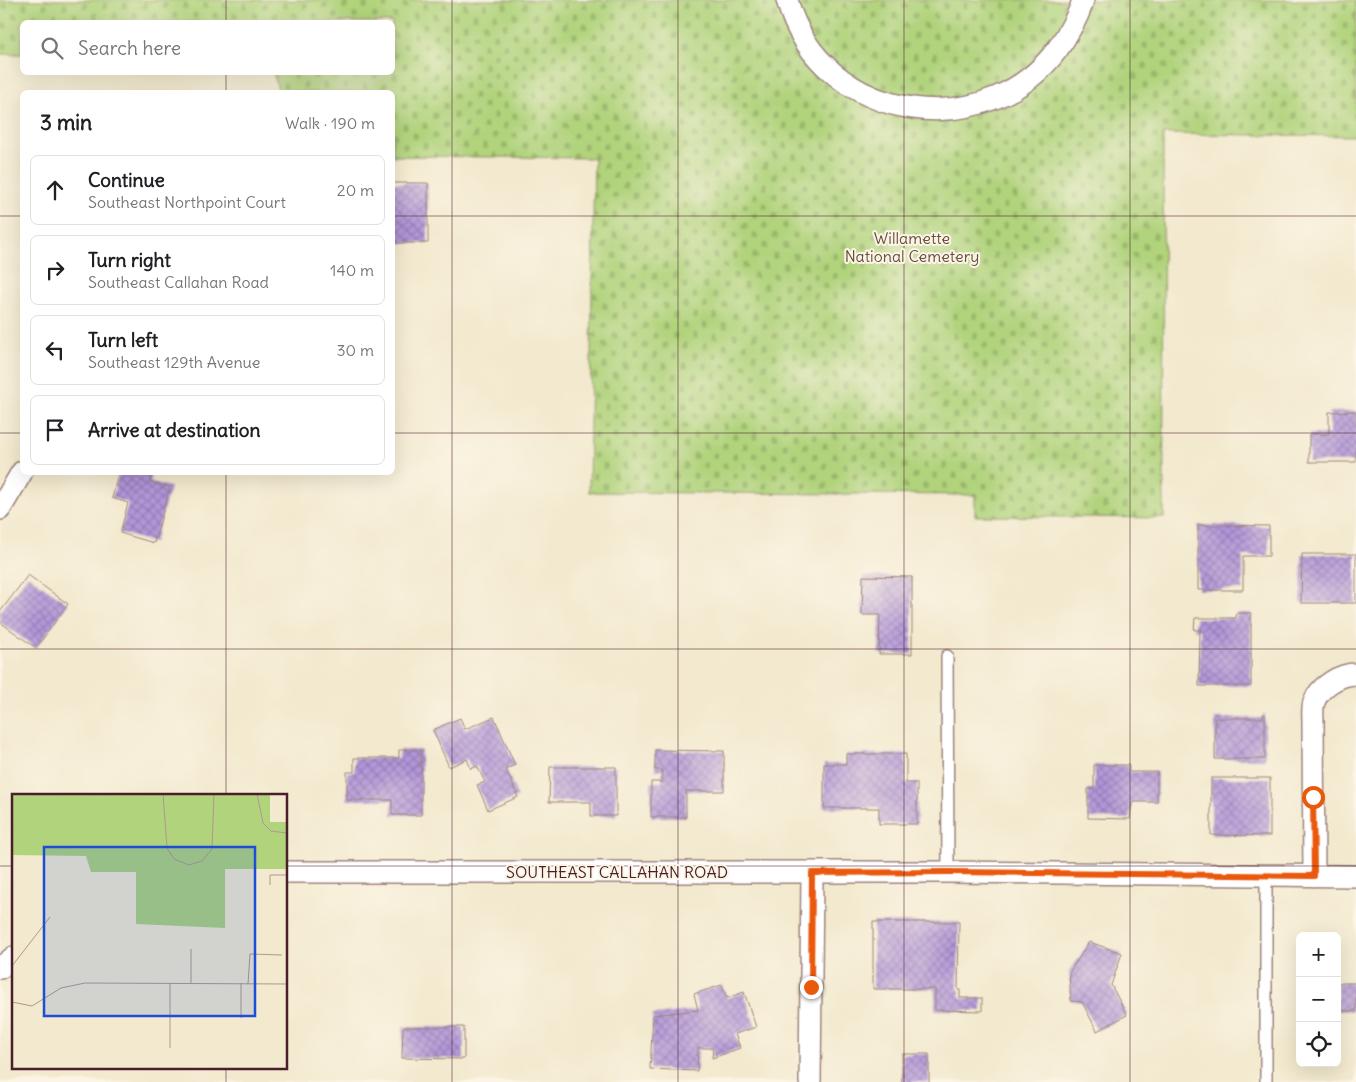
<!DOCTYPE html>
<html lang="en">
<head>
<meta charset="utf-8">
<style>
  :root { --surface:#fff; --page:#f6f6f6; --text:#202124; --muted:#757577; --line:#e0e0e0 }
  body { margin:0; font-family:Delius,sans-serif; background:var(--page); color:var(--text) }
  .controls { position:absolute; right:15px; bottom:15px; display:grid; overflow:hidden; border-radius:8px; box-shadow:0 5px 20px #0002 }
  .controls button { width:45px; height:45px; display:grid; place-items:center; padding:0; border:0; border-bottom:1px solid var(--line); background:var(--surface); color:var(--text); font:25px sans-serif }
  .stop { position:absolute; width:15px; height:15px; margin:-11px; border:4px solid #ea580c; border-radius:50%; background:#fff }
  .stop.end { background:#ea580c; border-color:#fff; box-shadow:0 1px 5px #0008 }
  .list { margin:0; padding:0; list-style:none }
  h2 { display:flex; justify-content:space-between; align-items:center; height:65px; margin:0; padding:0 20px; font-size:21px }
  h2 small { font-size:16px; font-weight:400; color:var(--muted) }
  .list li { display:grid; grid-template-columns:32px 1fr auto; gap:15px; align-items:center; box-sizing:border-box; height:70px; margin:0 10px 10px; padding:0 10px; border:1px solid var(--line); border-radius:8px }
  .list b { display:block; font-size:19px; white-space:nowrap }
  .list p { margin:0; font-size:16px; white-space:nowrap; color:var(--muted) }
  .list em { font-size:16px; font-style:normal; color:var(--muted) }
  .icon { flex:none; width:28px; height:28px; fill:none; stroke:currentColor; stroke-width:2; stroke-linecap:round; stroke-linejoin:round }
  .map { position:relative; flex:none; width:1356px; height:1082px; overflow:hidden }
  .search { position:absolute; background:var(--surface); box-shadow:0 5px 20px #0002; left:20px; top:20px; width:375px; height:55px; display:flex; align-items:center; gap:12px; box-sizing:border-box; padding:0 18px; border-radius:8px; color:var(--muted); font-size:19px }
  .panel { position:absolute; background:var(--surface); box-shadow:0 5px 20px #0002; left:20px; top:90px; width:375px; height:385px; border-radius:8px }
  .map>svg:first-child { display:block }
  .cemetery { fill:url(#cemetery-stones); stroke:#7d7953 }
  .building { fill:url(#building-cross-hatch) }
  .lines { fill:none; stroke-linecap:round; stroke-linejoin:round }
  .lane-casing { stroke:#9e847c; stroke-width:14 }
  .street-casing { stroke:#9e847c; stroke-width:24 }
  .lane { stroke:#fff; stroke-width:11 }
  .street { stroke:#fff; stroke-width:21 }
  .route { stroke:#ea580c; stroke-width:6 }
  .grid { fill:none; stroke:#4a1f2b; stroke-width:1; stroke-opacity:0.55 }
  .labels { text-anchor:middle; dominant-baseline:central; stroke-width:4; stroke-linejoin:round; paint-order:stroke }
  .park-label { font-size:16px; fill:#644c3f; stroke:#fcf5e5 }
  .street-label { font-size:16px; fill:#4a1f2b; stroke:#fcf5e5 }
  .inset-road { fill:none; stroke:#af988d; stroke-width:1 }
  .view { fill:#1d4ed8; fill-opacity:0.15; stroke:#1d4ed8; stroke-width:2.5 }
  .inset-edge { fill:none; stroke:#4a1f2b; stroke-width:2.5 }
</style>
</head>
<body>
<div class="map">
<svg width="1356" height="1082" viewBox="0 0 1356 1082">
  <defs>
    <pattern id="cemetery-stones" width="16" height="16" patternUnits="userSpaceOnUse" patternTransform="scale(1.25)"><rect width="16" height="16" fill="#b0d37b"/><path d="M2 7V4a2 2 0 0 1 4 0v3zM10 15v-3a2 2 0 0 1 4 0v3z" fill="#99b56a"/></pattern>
    <pattern id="building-cross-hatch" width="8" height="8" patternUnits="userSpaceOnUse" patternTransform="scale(1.25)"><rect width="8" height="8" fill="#b296d9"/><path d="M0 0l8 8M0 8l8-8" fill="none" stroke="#937ab0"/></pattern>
  </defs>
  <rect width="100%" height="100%" fill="#fcf5e5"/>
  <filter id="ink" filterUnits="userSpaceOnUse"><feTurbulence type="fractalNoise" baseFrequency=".02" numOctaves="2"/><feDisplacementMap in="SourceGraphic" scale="10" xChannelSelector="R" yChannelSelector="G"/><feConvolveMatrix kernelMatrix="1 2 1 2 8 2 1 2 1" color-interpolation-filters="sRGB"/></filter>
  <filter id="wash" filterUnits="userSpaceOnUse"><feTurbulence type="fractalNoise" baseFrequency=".0096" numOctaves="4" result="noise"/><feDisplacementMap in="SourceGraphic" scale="20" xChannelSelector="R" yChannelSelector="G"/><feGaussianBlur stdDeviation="1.12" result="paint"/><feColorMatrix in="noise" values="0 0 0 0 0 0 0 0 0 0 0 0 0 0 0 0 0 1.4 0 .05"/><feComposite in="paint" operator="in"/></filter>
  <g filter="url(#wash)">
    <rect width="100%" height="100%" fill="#f2e9ce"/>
    <path class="cemetery" d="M0,0H1356V136L1163,134L1164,518L975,516V495L589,492L594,158L393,156L392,92H279L273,73L392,72V22H22V54H0Z"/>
    <g id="blocks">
      <path class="building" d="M392,183H428V243H392Z
        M1356,411V462H1309V434H1329V412Z
        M119,472H152L150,482L170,487L154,543L120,533L128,503L112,498Z
        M1198,525L1269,526V556H1243V590H1198Z
        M1302,554H1356V603H1301Z
        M28,575L68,604L36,648L0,622V612Z
        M863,576L912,577V654H879L880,615H862Z
        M1237,613H1251V686H1199L1200,630H1194L1195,618H1236Z
        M1263,714H1265V759H1215V718H1263Z
        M494,717L515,765L506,769L518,797L488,810L477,785L485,782L477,766L471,769L467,759L449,767L433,730L460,718L465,729Z
        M399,750H421V815H392V800H347V772H354V758H399Z
        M655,750L724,751V791H686V817H651V782H662V770H655Z
        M846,754H906V783H917V824H879V808H824V764H846Z
        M1094,765H1129V772H1157V802H1132L1130,819L1088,818V789H1094Z
        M550,767H616V816H591V802H549Z
        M1211,778H1270V836L1211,835Z
        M873,922H959L958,990H960V998H982V1011L935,1010V989H873Z
        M1089,942L1122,953L1111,985L1127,1015L1097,1031L1082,1002L1071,1001L1069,973Z
        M1337,983H1356V1011H1337Z
        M722,985L727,998L744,992L756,1027L735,1034L740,1048L712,1058L713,1048H698L697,1071L650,1069L653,1015L698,1010L694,994Z
        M403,1027H464V1059L402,1058Z
        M902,1054H929V1082H902Z"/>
    </g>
  </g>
  <g filter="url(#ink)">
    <use href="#blocks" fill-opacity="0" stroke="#9e847c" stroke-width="1"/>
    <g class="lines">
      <defs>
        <path id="lane" d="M947,656L948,872
          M1266,875V1082"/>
        <path id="street" d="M787,0C821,125 994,149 1063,41C1071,28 1079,15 1083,0
          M0,509L22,472
          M286,872H948L1356,876
          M1314,876L1313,722C1313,716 1312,708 1314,702C1320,686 1340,674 1356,674
          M0,968L14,957
          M810,1082L812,873"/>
      </defs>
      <use href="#lane" class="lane-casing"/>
      <use href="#street" class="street-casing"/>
      <use href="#lane" class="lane"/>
      <use href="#street" class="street"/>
    </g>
  </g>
  <g class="lines" filter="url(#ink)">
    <path class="route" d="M811,987L812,873L948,872L1314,876L1313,797"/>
  </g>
  <path class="grid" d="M226,0V22M452,0V1082M678,0V1082M904,0V1082M1130,0V1082M226,72V92M0,216H22M392,216H1356M0,433H22M392,433H1356M226,472V796M0,649H1356M0,866H14M286,866H1356M226,1068V1082"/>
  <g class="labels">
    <g class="park-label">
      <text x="912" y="238">Willamette<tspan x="912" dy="18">National Cemetery</tspan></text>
    </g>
    <g class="street-label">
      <text x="617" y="872">SOUTHEAST CALLAHAN ROAD</text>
    </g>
  </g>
  <g transform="translate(12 794)">
    <rect width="275" height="275" fill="#f2e9ce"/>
    <path d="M0,0H258V28H275V75H213V134L124,130V78H79L74,62L0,61Z" fill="#b0d37b"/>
    <path class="inset-road" d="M151,0L155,54L162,65L177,71L190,67L200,55L202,0M245,0L251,29L259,37L275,39M258,91V81H275M179,155V189M0,172L38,123M229,189V224M236,190L238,160L270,161M0,208L20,212L49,194L73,189L275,190M158,254V189"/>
    <path class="view" d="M32,53H243V222H32Z"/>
    <rect width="275" height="275" class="inset-edge"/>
  </g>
</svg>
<div class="controls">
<button>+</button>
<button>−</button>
<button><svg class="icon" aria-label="locate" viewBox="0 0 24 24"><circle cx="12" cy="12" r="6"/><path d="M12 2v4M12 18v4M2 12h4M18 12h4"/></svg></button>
</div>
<div class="stop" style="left:1313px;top:797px"></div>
<div class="stop end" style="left:811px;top:987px"></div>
<div class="search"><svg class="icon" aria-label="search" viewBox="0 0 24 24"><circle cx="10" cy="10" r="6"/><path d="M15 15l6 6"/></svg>Search here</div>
<section class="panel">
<h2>3 min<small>Walk · 190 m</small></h2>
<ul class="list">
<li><svg class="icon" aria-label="ahead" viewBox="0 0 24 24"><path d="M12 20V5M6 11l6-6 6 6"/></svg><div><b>Continue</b><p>Southeast Northpoint Court</p></div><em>20 m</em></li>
<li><svg class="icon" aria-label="right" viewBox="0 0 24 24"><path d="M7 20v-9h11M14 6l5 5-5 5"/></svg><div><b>Turn right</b><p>Southeast Callahan Road</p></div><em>140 m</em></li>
<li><svg class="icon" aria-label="left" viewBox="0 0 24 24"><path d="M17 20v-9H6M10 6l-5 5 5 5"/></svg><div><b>Turn left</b><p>Southeast 129th Avenue</p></div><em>30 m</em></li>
<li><svg class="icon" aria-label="arrive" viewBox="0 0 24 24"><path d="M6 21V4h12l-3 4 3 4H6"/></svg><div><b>Arrive at destination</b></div></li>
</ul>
</section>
</div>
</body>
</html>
